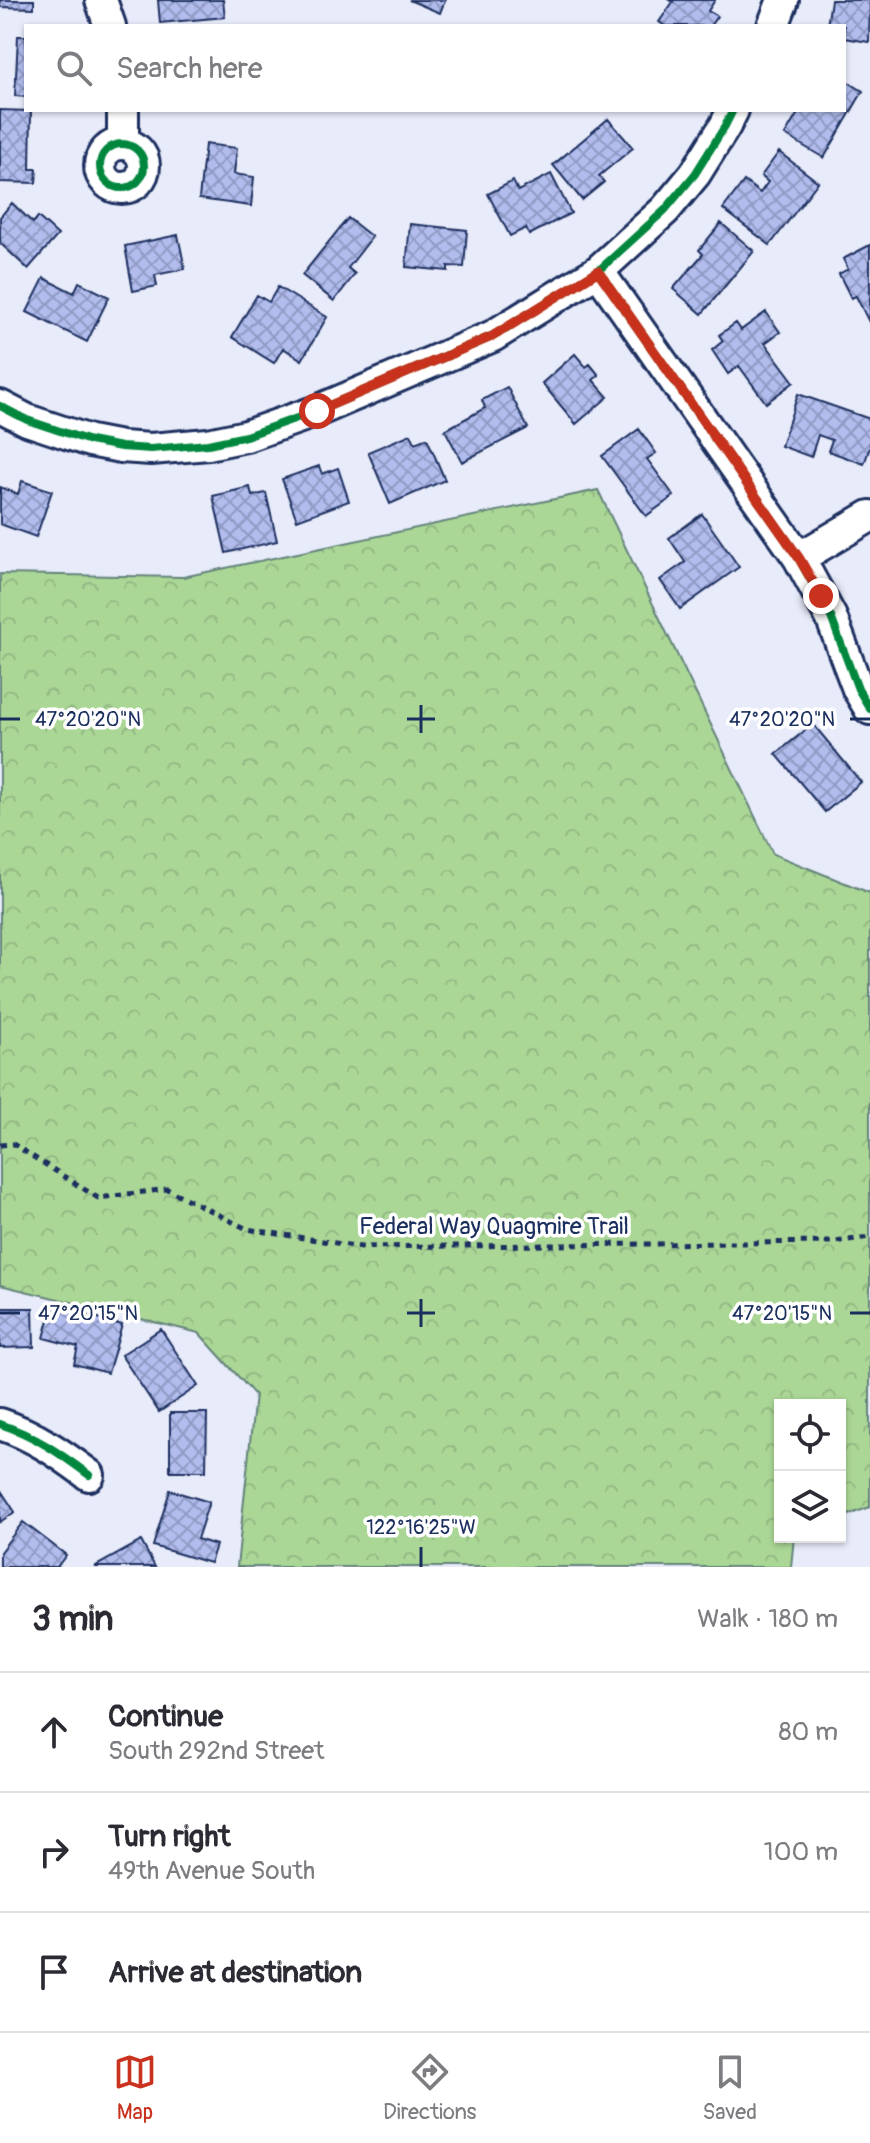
<!DOCTYPE html>
<html lang="en">
<head>
<meta charset="utf-8">
<style>
  :root { --surface:#fff; --page:#f2f2f3; --text:#2b2b33; --muted:#7c7c81; --line:#e1e1e2; --accent:#c8321e }
  body { margin:0; font-family:Pangolin,sans-serif; background:var(--page); color:var(--text) }
  .controls { position:absolute; right:24px; bottom:24px; display:grid; overflow:hidden; border-radius:0px; box-shadow:0 2px 6px #0004 }
  .controls button { width:72px; height:72px; display:grid; place-items:center; padding:0; border:0; border-bottom:2px solid var(--line); background:var(--surface); color:var(--text); font:40px sans-serif }
  .stop { position:absolute; width:24px; height:24px; margin:-18px; border:6px solid #c8321e; border-radius:50%; background:#fff }
  .stop.end { background:#c8321e; border-color:#fff; box-shadow:0 2px 8px #0008 }
  .list { margin:0; padding:0; list-style:none }
  h2 { display:flex; justify-content:space-between; align-items:center; height:104px; margin:0; padding:0 32px; font-size:34px }
  h2 small { font-size:26px; font-weight:400; color:var(--muted) }
  .list li { display:grid; grid-template-columns:52px 1fr auto; gap:24px; align-items:center; box-sizing:border-box; height:120px; padding:0 32px; border-top:2px solid var(--line) }
  .list b { display:block; font-size:30px; white-space:nowrap }
  .list p { margin:0; font-size:26px; white-space:nowrap; color:var(--muted) }
  .list em { font-size:26px; font-style:normal; color:var(--muted) }
  .icon { flex:none; width:44px; height:44px; fill:none; stroke:currentColor; stroke-width:2; stroke-linecap:round; stroke-linejoin:round }
  .map { position:relative; flex:none; width:870px; height:1567px; overflow:hidden }
  .search { position:absolute; background:var(--surface); box-shadow:0 2px 6px #0004; left:24px; right:24px; top:24px; height:88px; display:flex; align-items:center; gap:20px; box-sizing:border-box; padding:0 28px; border-radius:0px; color:var(--muted); font-size:30px }
  .sheet { height:464px; background:var(--surface) }
  nav { display:flex; justify-content:space-around; align-items:center; box-sizing:border-box; height:112px; border-top:2px solid var(--line); background:var(--surface); font-size:22px; color:var(--muted) }
  nav a { display:grid; justify-items:center; gap:4px }
  nav .on { color:var(--accent) }
  .map>svg:first-child { display:block }
  .forest { fill:url(#forest-crowns); stroke:#63837a; stroke-width:2 }
  .building { fill:url(#building-cross-hatch); stroke:#1b2f5e; stroke-width:2 }
  .lines { fill:none; stroke-linecap:round; stroke-linejoin:round }
  .street-casing { stroke:#1b2f5e; stroke-width:36 }
  .path { stroke:#1b2f5e; stroke-width:5; stroke-dasharray:6 6; stroke-linecap:butt }
  .street { stroke:#fff; stroke-width:30 }
  .cycleway-casing { stroke:#fff; stroke-width:13 }
  .cycleway { stroke:#00873e; stroke-width:8 }
  .route { stroke:#c8321e; stroke-width:10 }
  .ticks { fill:none; stroke:#1b2f5e; stroke-width:3 }
  .labels { text-anchor:middle; dominant-baseline:central; stroke-width:7; stroke-linejoin:round; paint-order:stroke }
  .street-label { font-size:24px; fill:#1b2f5e; stroke:#fff }
  .ticks-label { font-size:20px; text-anchor:middle; fill:#1b2f5e; stroke:#fff; stroke-width:7; stroke-linejoin:round; paint-order:stroke }
</style>
</head>
<body>
<div class="map">
<svg width="870" height="1567" viewBox="0 0 870 1567">
  <defs>
    <pattern id="forest-crowns" width="20" height="18" patternUnits="userSpaceOnUse" patternTransform="scale(2)"><rect width="20" height="18" fill="#abd796"/><path d="M2 6a3 3 0 1 1 6 0M12 15a3 3 0 1 1 6 0" fill="none" stroke="#93b984"/></pattern>
    <pattern id="building-cross-hatch" width="8" height="8" patternUnits="userSpaceOnUse" patternTransform="scale(2)"><rect width="8" height="8" fill="#b2bdee"/><path d="M0 0l8 8M0 8l8-8" fill="none" stroke="#909ac4"/></pattern>
  </defs>
  <rect width="100%" height="100%" fill="#e8ebfa"/>
  <filter id="ink" filterUnits="userSpaceOnUse"><feTurbulence type="fractalNoise" baseFrequency=".0125" numOctaves="2"/><feDisplacementMap in="SourceGraphic" scale="16" xChannelSelector="R" yChannelSelector="G"/><feConvolveMatrix kernelMatrix="1 2 1 2 8 2 1 2 1" color-interpolation-filters="sRGB"/></filter>
  <g filter="url(#ink)">
    <path class="forest" d="M598,490L773,854L870,893V1507L840,1518V1405H780V1537H794L791,1567H237L255,1395L199,1333L0,1285V574L183,577Z"/>
    <path class="building" d="M0,0H34V8L0,7Z
      M158,0H223L225,17L160,23Z
      M409,0H445L440,13Z
      M670,0H715L708,11L717,16L710,26H665L659,22L673,2Z
      M831,0H870L869,42L844,38V26H827Z
      M18,36H26V97L15,96Z
      M845,80L863,91L824,158L785,135L798,113L795,110H844Z
      M0,110L31,111L30,169H37L36,183L0,182Z
      M608,119L633,148L599,176L604,182L582,200L553,165Z
      M205,144L237,148L234,174L254,177L251,206L199,199Z
      M779,152L818,182L770,245L723,209L744,181L760,193L768,182L761,176Z
      M551,174L571,213L529,235L526,228L510,236L488,194L513,181L518,191Z
      M12,203L33,223L38,217L58,235L28,269L0,243V217Z
      M348,218L372,237L348,268L355,274L334,301L302,275Z
      M721,223L754,251L702,314L673,289L703,254L699,250Z
      M410,224L467,230L464,267L448,266V271L406,267Z
      M178,235L185,269L155,275L157,286L133,291L125,246Z
      M870,245V324L856,296L851,298L839,274L848,269L843,259Z
      M44,278L74,293L79,282L109,297L87,342L27,312Z
      M278,287L327,317L302,360L283,348L274,363L232,337L257,295L269,302Z
      M766,312L780,332L765,343L794,382L766,403L739,366L728,374L712,350L723,341L719,335L736,323L741,330Z
      M575,354L586,367L590,364L599,375L593,380L608,397L576,424L542,383Z
      M507,387L528,428L462,462L445,430L485,408L482,400Z
      M798,394L870,419V447L864,464L828,451L832,440L818,435L811,457L781,446Z
      M639,429L656,453L647,459L674,496L646,516L602,456Z
      M411,434L415,443L427,438L445,480L390,504L368,452Z
      M319,466L322,474L338,468L349,501L297,520L282,479Z
      M22,481L52,491L36,537L0,524V487L18,494Z
      M250,487L252,496L266,493L277,541L226,553L213,496Z
      M702,514L739,567L680,609L660,580L685,562L669,538Z
      M813,724L861,782L825,812L776,754Z
      M53,1305L122,1325L108,1373L74,1364L78,1347L44,1338Z
      M0,1308H33L34,1347L0,1348Z
      M161,1329L198,1386L159,1412L121,1355Z
      M170,1413H207L206,1471H170Z
      M0,1489L15,1512L0,1522Z
      M170,1490L209,1502L197,1539L216,1545L210,1563L153,1546Z
      M23,1522L66,1555L57,1567H0V1552Z
      M141,1541L155,1567H94Z"/>
    <g class="lines">
      <defs>
        <path id="street" d="M101,0L110,26
          M773,26L783,0
          M123,144V110
          M100 166a22 22 0 1 1 44 0a22 22 0 1 1-44 0Z
          M598,271L799,558L831,617L858,689L870,709
          M0,406L27,420L90,441L121,447L151,449L208,444L246,436L317,411L493,336L598,271L665,210L695,174L725,126L733,110
          M799,558L870,516
          M0,1424C34,1435 61,1454 89,1475"/>
      </defs>
      <use href="#street" class="street-casing"/>
      <path class="path" d="M0,1145L13,1144L98,1198L167,1189L247,1229L361,1247L835,1242L870,1237"/>
      <use href="#street" class="street"/>
      <defs>
        <path id="cycleway" d="M100 166a22 22 0 1 1 44 0a22 22 0 1 1-44 0Z
          M598,271L799,558L831,617L858,689L870,709
          M0,406L27,420L90,441L121,447L151,449L208,444L246,436L317,411L493,336L598,271L665,210L695,174L725,126L733,110
          M0,1424C34,1435 61,1454 89,1475"/>
      </defs>
      <use href="#cycleway" class="cycleway-casing"/>
      <use href="#cycleway" class="cycleway"/>
    </g>
  </g>
  <g class="lines" filter="url(#ink)">
    <path class="route" d="M317,411L493,336L598,271L799,558L821,596"/>
  </g>
  <path class="ticks" d="M421,705V733M0,719H20M407,719H435M850,719H870M421,1299V1327M0,1313H20M407,1313H435M850,1313H870M421,1547V1567"/>
  <g class="labels">
    <g class="street-label">
      <text x="494" y="1226">Federal Way Quagmire Trail</text>
    </g>
  </g>
  <g class="ticks-label">
    <text x="88" y="726">47°20'20"N</text>
    <text x="782" y="726">47°20'20"N</text>
    <text x="88" y="1320">47°20'15"N</text>
    <text x="782" y="1320">47°20'15"N</text>
    <text x="421" y="1534">122°16'25"W</text>
  </g>
</svg>
<div class="controls">
<button><svg class="icon" aria-label="locate" viewBox="0 0 24 24"><circle cx="12" cy="12" r="6"/><path d="M12 2v4M12 18v4M2 12h4M18 12h4"/></svg></button>
<button><svg class="icon" aria-label="layers" viewBox="0 0 24 24"><path d="M12 4l9 5-9 5-9-5zM3 14l9 5 9-5"/></svg></button>
</div>
<div class="stop" style="left:317px;top:411px"></div>
<div class="stop end" style="left:821px;top:596px"></div>
<div class="search"><svg class="icon" aria-label="search" viewBox="0 0 24 24"><circle cx="10" cy="10" r="6"/><path d="M15 15l6 6"/></svg>Search here</div>
</div>
<section class="sheet">
<h2>3 min<small>Walk · 180 m</small></h2>
<ul class="list">
<li><svg class="icon" aria-label="ahead" viewBox="0 0 24 24"><path d="M12 20V5M6 11l6-6 6 6"/></svg><div><b>Continue</b><p>South 292nd Street</p></div><em>80 m</em></li>
<li><svg class="icon" aria-label="right" viewBox="0 0 24 24"><path d="M7 20v-9h11M14 6l5 5-5 5"/></svg><div><b>Turn right</b><p>49th Avenue South</p></div><em>100 m</em></li>
<li><svg class="icon" aria-label="arrive" viewBox="0 0 24 24"><path d="M6 21V4h12l-3 4 3 4H6"/></svg><div><b>Arrive at destination</b></div></li>
</ul>
</section>
<nav>
<a class="on"><svg class="icon" aria-label="map" viewBox="0 0 24 24"><path d="M3 6l6-2 6 2 6-2v14l-6 2-6-2-6 2zM9 4v14M15 6v14"/></svg>Map</a>
<a><svg class="icon" aria-label="directions" viewBox="0 0 24 24"><path d="M12 3l9 9-9 9-9-9zM9 14v-3h6M13 9l2 2-2 2"/></svg>Directions</a>
<a><svg class="icon" aria-label="saved" viewBox="0 0 24 24"><path d="M7 4h10v16l-5-4-5 4z"/></svg>Saved</a>
</nav>
</body>
</html>
